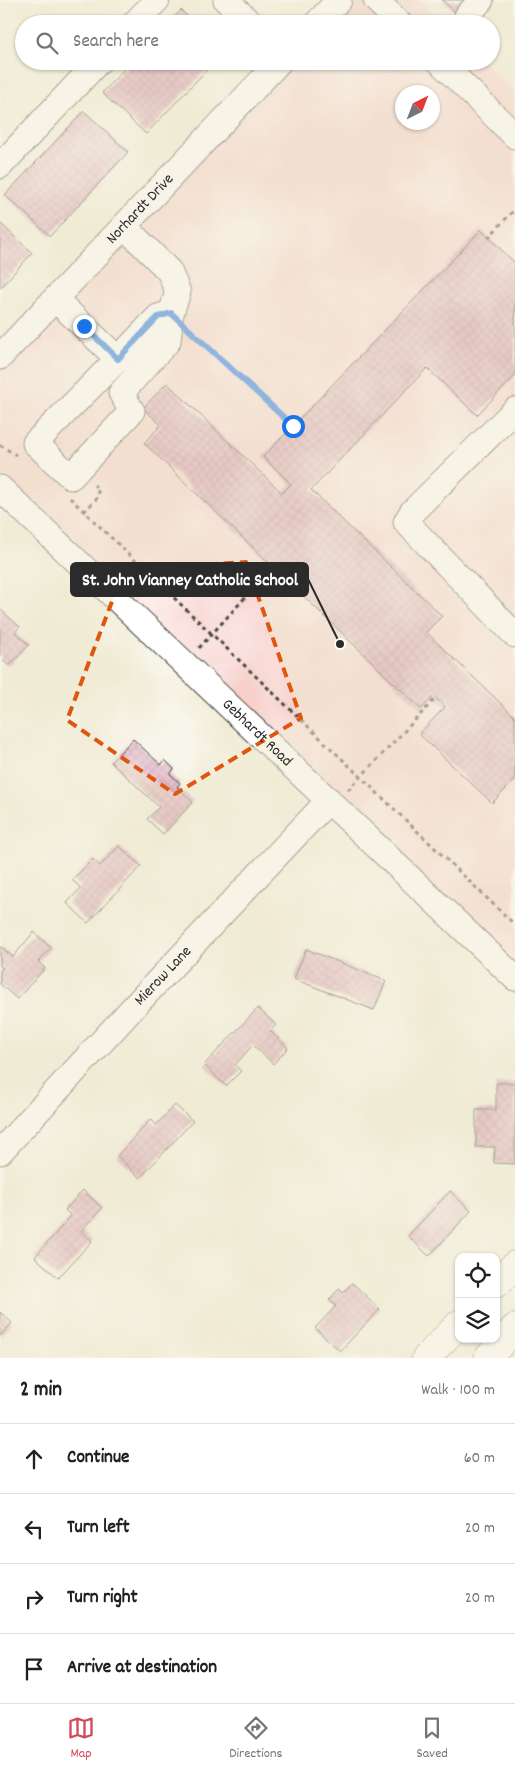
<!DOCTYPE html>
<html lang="en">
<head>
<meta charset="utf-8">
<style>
  :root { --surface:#fff; --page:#f6f6f6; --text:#202124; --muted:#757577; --line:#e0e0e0; --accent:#d1495b }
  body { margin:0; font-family:Dekko,sans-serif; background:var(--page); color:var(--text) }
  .controls { position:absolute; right:15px; bottom:15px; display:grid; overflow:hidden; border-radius:10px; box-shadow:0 1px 4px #0004 }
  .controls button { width:45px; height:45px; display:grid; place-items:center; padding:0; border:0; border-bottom:1px solid var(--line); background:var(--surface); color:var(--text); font:25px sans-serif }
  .compass { position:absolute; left:395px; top:85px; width:45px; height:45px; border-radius:50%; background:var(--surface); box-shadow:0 1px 4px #0004; rotate:42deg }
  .stop { position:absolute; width:15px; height:15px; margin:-11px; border:4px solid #1a73e8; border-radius:50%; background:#fff }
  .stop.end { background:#1a73e8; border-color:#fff; box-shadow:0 1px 5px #0008 }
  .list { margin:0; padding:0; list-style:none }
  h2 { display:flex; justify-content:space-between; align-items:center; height:65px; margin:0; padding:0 20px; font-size:21px }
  h2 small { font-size:16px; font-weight:400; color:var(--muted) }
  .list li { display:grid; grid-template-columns:32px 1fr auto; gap:15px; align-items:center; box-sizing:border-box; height:70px; padding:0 20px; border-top:1px solid var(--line) }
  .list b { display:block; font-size:19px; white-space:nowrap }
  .list em { font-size:16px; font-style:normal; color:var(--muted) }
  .icon { flex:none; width:28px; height:28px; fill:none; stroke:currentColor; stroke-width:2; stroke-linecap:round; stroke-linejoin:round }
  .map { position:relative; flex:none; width:515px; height:1358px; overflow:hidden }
  .search { position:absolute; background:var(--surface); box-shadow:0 1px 4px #0004; left:15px; right:15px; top:15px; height:55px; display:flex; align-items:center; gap:12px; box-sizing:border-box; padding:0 18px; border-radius:28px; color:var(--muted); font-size:19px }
  .sheet { height:345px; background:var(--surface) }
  nav { display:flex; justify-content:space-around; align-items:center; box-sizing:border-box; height:70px; border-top:1px solid var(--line); background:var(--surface); font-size:14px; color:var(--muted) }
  nav a { display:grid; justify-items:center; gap:2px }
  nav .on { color:var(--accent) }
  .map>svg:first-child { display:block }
  .built { fill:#f7d0cc; fill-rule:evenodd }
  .building { fill:url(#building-cross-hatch) }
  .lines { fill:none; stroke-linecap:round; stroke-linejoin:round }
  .minor-casing { stroke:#494844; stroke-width:27 }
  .major-casing { stroke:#494844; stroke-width:29 }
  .path { stroke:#494844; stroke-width:3; stroke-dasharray:4 4; stroke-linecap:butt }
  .minor { stroke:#fff; stroke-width:25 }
  .major { stroke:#fff; stroke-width:28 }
  .route { stroke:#1a73e8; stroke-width:6 }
  .marked { fill:none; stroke:#df570e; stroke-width:4; stroke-dasharray:10 6; stroke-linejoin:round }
  .labels { text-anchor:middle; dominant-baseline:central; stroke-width:4.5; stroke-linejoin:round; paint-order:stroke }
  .street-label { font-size:16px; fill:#2b2b2b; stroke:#fff }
  .leader { fill:none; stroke:#2b2b2b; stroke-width:2 }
  .callout-dot { fill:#2b2b2b; stroke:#fff; stroke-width:2 }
  .callout { fill:#2b2b2b; stroke:#2b2b2b; stroke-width:2 }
  .callout-label { font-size:18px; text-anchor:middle; font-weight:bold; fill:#fff }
</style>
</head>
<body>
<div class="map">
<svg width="515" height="1358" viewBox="0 0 515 1358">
  <defs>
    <pattern id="building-cross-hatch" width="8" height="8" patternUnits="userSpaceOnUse" patternTransform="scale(1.25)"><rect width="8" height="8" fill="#dc9fb4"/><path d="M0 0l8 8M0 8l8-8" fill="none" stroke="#b38293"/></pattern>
  </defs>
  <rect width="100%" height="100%" fill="#fff"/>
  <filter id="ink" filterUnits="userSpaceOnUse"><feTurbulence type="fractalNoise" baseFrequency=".02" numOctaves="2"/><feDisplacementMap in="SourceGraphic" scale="10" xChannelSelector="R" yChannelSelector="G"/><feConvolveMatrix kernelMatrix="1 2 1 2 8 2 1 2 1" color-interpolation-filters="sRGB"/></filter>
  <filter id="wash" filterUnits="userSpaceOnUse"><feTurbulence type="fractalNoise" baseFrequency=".0096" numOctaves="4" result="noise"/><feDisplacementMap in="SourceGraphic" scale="20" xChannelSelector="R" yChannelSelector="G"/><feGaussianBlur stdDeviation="1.12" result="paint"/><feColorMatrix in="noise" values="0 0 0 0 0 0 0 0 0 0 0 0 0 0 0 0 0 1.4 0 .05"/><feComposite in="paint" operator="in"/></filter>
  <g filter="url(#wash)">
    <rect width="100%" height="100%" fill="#f0ebd4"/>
    <path class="built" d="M339,0H420L444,24H316Z
      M280,61H483L515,92V964L0,488V357ZM402,92H432V122H402Z"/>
    <g id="blocks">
      <path class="building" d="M442,0H467L455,12Z
        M181,10L195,24H168Z
        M132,61H215L146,134L102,93Z
        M84,111L128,152L50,236L5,195Z
        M0,223L32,253L0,288Z
        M481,230L515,263V376L477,415L427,368L311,490L442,616L426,632L515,717V780L492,803L419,734L445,707L434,696L421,709L144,443L161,425L143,408L167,383L282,493L291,484L263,457Z
        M0,609L20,627L15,632L29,645L9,666L0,657Z
        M133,739L161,765L165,760L174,769L170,774L180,783L177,787L193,802L163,834L147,819L159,807L111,762Z
        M119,846L141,866L88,923L67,903L81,888L72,880L93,859L100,866Z
        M34,932L51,948L38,962L45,968L17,999L0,984V971L3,968L0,966V946L13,957Z
        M306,949L386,981L374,1010L294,979Z
        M258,1008L276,1025L270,1031L288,1048L273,1064L253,1045L235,1065L241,1071L226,1086L204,1065Z
        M496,1083H515V1164L494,1163L495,1147H476V1110H496Z
        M175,1105L193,1121L140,1178L117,1156L151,1119L156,1125Z
        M83,1190L102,1208L81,1231L92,1241L58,1278L35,1257L71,1216L65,1210Z
        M450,1191L471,1211L429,1256L408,1236Z
        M352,1283L380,1309L340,1351L315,1328L336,1306L329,1300L339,1289L343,1293Z
        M0,1312L12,1323L0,1336Z"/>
    </g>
  </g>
  <g filter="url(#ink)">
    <use href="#blocks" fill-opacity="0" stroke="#494844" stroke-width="1"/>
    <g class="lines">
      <defs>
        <g id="minor">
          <path d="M226,0L251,24"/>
          <path d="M376,0L400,24"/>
          <path d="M467,16L481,0"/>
          <path d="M134,24L157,0"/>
          <path d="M316,24L339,0"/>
          <path d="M439,61L515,136"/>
          <path d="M0,166L99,61"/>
          <path d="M55,299L118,359L35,443L71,477L132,411L121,393L168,341L171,313L178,292L169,271L124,226"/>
          <path id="s1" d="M0,357L280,61"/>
          <path d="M118,359L158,317L171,313"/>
          <path d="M515,410L412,512L406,522L515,635"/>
          <path id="s2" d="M0,488L515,978"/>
          <path id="s3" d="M0,1152L143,997L329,800"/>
        </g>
        <path id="major" d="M496,1284L515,1265
          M426,1358L459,1324
          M488,1358L515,1328"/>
      </defs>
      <use href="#minor" class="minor-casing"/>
      <use href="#major" class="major-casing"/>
      <path class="path" d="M488,238L515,209
        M191,332L293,426
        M0,445L16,455
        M70,498L515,925
        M84,512L99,496L97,488L94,485
        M199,648L273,567
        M348,790L436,698"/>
      <use href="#minor" class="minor"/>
      <use href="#major" class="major"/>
    </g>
  </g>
  <g class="lines" filter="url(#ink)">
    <path class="route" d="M84,326L118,359L158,317L171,313L293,426"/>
  </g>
  <path d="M0 0H515V1358H0ZM246,562L301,718L175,794L67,720L124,570Z" fill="#f0ebd4" fill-opacity=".55" fill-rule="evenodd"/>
  <path class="marked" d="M246,562L301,718L175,794L67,720L124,570Z"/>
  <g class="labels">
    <g class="street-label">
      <text stroke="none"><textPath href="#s1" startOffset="204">Norhardt Drive</textPath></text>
      <text stroke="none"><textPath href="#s2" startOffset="355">Gebhardt Road</textPath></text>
      <text stroke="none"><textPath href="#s3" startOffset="240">Mierow Lane</textPath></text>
    </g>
  </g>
  <path class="leader" d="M340 644L308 579"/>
  <circle class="callout-dot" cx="340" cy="644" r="5"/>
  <rect class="callout" x="71" y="563" width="237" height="33" rx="5"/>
  <g class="callout-label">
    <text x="190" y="585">St. John Vianney Catholic School</text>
  </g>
</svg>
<div class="controls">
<button><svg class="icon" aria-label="locate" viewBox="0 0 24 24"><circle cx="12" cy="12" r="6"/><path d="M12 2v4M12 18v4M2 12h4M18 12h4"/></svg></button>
<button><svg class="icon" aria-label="layers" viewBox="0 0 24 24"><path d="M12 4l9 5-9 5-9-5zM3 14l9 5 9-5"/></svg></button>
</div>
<svg class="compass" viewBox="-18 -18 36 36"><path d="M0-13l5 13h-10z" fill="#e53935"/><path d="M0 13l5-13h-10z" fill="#757577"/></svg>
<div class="stop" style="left:293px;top:426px"></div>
<div class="stop end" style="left:84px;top:326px"></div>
<div class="search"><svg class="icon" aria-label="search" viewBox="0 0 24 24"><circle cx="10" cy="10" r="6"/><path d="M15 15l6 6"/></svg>Search here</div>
</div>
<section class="sheet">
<h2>2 min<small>Walk · 100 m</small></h2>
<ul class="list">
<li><svg class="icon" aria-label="ahead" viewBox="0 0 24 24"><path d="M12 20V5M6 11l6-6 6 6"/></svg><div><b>Continue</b></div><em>60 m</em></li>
<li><svg class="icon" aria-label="left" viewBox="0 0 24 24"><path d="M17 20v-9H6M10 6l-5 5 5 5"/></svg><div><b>Turn left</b></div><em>20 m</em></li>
<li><svg class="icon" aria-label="right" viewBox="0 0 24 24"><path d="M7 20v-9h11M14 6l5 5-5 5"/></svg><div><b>Turn right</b></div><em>20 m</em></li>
<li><svg class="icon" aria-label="arrive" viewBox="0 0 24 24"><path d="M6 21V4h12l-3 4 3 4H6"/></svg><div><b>Arrive at destination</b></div></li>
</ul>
</section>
<nav>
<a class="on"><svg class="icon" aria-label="map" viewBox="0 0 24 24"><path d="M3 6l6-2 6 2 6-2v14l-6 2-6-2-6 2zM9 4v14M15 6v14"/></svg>Map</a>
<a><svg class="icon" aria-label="directions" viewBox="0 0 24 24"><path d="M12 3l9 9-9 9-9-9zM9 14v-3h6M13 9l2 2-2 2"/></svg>Directions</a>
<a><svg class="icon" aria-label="saved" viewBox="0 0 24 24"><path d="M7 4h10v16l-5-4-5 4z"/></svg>Saved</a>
</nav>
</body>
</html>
